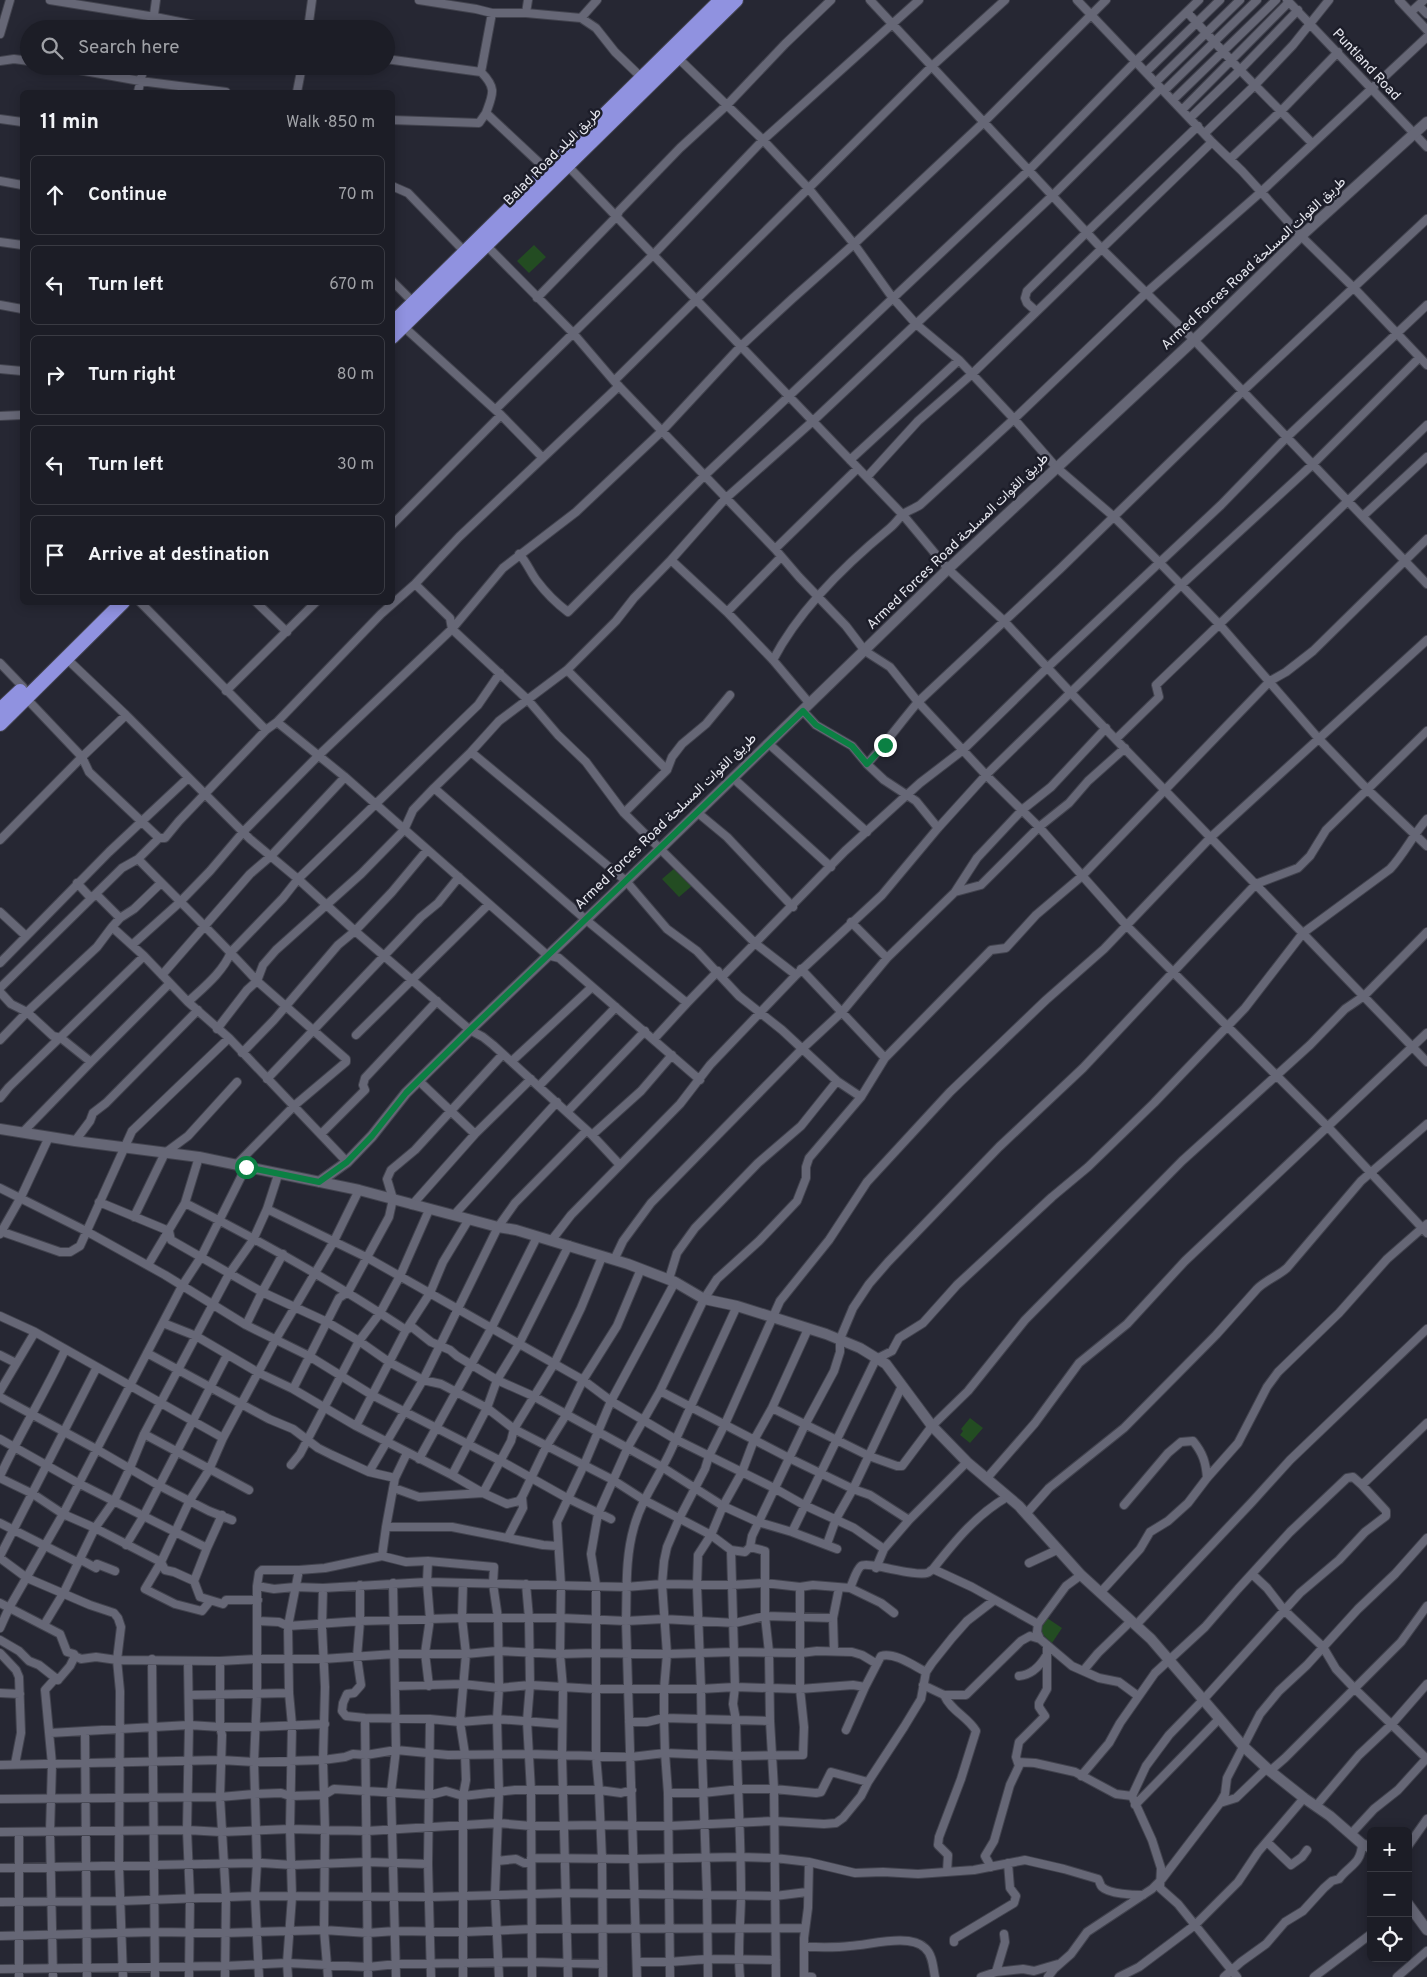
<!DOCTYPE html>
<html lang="en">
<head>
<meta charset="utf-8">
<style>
  :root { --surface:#1c1d26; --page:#292a32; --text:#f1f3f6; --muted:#a0a2a7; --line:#3a3b43 }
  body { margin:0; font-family:Overpass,Vazirmatn,sans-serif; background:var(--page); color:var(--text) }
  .controls { position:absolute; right:15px; bottom:15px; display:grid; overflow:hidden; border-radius:8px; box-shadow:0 2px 12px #0003 }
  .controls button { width:45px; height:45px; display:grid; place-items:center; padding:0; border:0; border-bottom:1px solid var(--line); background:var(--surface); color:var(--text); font:25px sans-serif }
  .stop { position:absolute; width:15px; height:15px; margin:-11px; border:4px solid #0b8043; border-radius:50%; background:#fff }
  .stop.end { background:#0b8043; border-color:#fff; box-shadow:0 1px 5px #0008 }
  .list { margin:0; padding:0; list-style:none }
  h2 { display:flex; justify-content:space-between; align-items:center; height:65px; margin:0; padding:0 20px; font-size:21px }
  h2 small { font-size:16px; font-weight:400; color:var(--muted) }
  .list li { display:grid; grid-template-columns:32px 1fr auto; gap:15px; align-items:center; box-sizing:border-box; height:80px; margin:0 10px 10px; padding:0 10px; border:1px solid var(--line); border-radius:8px }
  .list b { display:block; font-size:19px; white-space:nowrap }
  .list em { font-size:16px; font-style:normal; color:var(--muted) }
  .icon { flex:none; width:28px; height:28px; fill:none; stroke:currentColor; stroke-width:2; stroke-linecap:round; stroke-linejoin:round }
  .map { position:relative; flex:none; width:1427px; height:1977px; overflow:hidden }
  .search { position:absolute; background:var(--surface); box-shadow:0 2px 12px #0003; left:20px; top:20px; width:375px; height:55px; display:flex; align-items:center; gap:12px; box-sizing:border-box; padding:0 18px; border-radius:28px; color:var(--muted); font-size:19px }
  .panel { position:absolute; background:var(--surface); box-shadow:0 2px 12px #0003; left:20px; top:90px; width:375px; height:515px; border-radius:8px }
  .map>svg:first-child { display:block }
  .green { fill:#234c22 }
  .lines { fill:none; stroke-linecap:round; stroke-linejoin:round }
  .street-casing { stroke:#42434e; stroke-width:10 }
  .secondary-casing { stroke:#42434e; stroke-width:12 }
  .highway-casing { stroke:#42434e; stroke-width:16 }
  .street { stroke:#666776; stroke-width:8 }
  .secondary { stroke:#666776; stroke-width:10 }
  .highway { stroke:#9092e0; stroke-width:14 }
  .route { stroke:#0b8043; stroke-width:6 }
  .labels { text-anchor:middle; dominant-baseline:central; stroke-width:5; stroke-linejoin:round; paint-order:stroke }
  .street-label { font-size:14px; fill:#e5e6ee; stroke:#1c1d29 }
</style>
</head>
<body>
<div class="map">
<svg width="1427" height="1977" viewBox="0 0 1427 1977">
  <rect width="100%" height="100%" fill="#262733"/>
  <path class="green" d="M534,245L546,257L529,273L517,261Z
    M676,867L693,885L679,897L662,879Z
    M970,1418L983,1428L970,1443L960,1435L963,1431L961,1429Z
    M1047,1618L1062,1628L1052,1643L1039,1631Z"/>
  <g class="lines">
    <defs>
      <path id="street" d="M50,0L155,17L215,29
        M419,0L476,9L492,13H526L581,18L596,28L615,52L642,78
        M870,0L1102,249L1194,340L1427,584
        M1077,0L1212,142L1242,171L1301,236L1354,288L1427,365
        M1287,0L1427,147
        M1399,0L1427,30
        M1419,6L1427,14
        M1187,12L1240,70L1312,143
        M1411,12L1424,0
        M526,13L528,0
        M581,18L597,0
        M152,29L156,0
        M308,29L312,0
        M0,34L10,0
        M677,57L763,140L809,189L854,244L892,297L916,324L959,360L1014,419L1056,467L1113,516L1159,562L1220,625L1319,739L1368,790L1427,846
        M386,59L481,72C497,88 493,94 486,113L548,171
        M0,61L14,59L29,61
        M57,66L140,81L226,92
        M481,72L492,13
        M1146,72L1220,0
        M1156,82L1240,0
        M1164,91L1257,0
        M138,92L144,66
        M297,92L302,66
        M1173,100L1276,0
        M1182,110L1289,2
        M1190,118L1240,70L1298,10
        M0,119L22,122
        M392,120L479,123L486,113
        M1205,133L1255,85L1293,45L1329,0
        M1230,159L1281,111L1338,52
        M565,163L903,515L948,569L1004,621L1071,693L1427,1062
        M0,181L22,185
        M392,186L408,193L465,252
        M0,242L22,245
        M486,245L573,333L614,381L775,549L799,577L846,626L865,651L890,667L918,702L986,775L1039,827L1126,925L1328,1127L1427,1233
        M392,281L414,303
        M537,298L617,216L619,211L680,148L727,105L785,44L831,0
        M0,305L22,309
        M1036,311L1027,303L1025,298L1027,291L1087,232L1198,126
        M0,369L22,371
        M614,381L931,67L1005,0
        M496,409L654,254L763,140L919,0
        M501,415L543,458
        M0,416L22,415
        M850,460L959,360
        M867,477L918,421L972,374L1212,142
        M1363,516L1427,457
        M392,525L501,415L404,327
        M775,549L858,468
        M519,554C527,562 530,572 537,581C546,593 556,603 568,612L704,476L1028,171L1136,61L1199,0
        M671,560L727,612L773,660L810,704
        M415,584L450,618L452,629L528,700L558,735L586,762L624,813L756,944L796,975
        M140,602L266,730
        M256,602L287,632
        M727,612L781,557
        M66,658L126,715L250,839L298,879L355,931L470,1030L483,1037L493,1045L592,1135L620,1165
        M773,660C799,610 846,564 890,528C895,524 899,518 903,514C908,511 915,508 920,505L1014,419L1147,292L1261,192L1427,37
        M0,663L23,687
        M567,670L667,770
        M226,691L316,602
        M26,698L82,757L89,772L159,838H165L179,821L266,730L277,722L381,614L415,584L459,537L619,386
        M803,711L816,725L852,746L867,764L884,780L916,801L938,828
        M277,722L345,777L547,955L559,958L700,1080
        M1116,739L1159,697L1156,685L1427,425
        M769,744L867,832
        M471,752L626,881L667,929L697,951L739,996L782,1030L837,1081L861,1097L885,1058L991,950L1006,948L1036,915L1082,876L1270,681L1286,672L1313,651L1427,539
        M867,764C885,744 901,722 918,702L1061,568L1243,391L1427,219
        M733,778L831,867
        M434,788L585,919L687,1003L654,1039
        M624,813L667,770L672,757L682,744L706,724L730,695
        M698,813L727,837L793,907
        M159,838L138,859C178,900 219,939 257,981L247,990L217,1029
        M0,840L82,757L126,715
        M77,883L91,898L97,895L120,918L112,927
        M955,892L977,858L1022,810L1051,787L1106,728
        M0,912L26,936
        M120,918L134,909L161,883
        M851,922L887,958
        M132,945L179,903L210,871L244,831L318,756L452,629L503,568L576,512L662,431L741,346L792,299L854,244L983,123L1106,0
        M0,963L109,852L188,778
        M801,969L885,1058
        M162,975L250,874L271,856L345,777
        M722,977L845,851L920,783L963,750L1048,667L1221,505L1287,437L1427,305
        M0,988L122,868L138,859
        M0,992L11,1004L27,1012L53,1036L61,1038L91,1062
        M188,1002C204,987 223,972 231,952L283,898L298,879L478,705L500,673
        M687,1003L718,971
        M356,1035L489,904
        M0,1040L27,1012L97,947L112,927L144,956L188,1002L229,1038L347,1162
        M242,1053L274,1020L338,945L355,931L392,892L427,850
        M512,1061L592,987
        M267,1079L421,917L438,903L459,877
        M419,1081L475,1134
        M539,1086L616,1007
        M0,1098L9,1087L144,956
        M567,1112L645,1031
        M23,1132L91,1062L170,983
        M321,1134L365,1090L363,1085L365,1078L437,1001
        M592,1135L641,1091L672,1055
        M75,1141L90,1121L93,1113L106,1103L198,1010
        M236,1165L295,1105L346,1062V1059L257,981L263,965L276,950L361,874L404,830L413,810L434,788L471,752L499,721L567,670L616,621L634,598L671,560L725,499L813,421L916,324L1052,196L1161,88
        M0,1188L86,1231L165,1275L246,1325L309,1356L372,1395L501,1461L567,1498L611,1519
        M99,1202L169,1231L171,1240L262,1292L327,1322L359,1341L389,1362L423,1380L441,1384L487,1408L514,1429L613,1480L644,1500L711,1535L731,1550L745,1552L750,1547L765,1551V1616L769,1652L770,1721L774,1789L776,1977
        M185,1203C261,1241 335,1283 406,1330L412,1327L431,1342L450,1350L457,1356L497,1380L533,1396L662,1467L723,1506L758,1522L792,1532L837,1549
        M412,1205L475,1134L531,1079
        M267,1209L366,1257L583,1380L611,1401L675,1439L774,1488L804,1505L854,1528L884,1549
        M454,1215L557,1102
        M134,1217L165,1153L188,1136L237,1082
        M0,1231L60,1252H70L80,1246L132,1131L229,1038
        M0,1234L21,1197L49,1137
        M551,1241L571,1215L680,1104L710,1065L796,975L882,895L938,828L986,775L1180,586L1312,465L1419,358
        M614,1260L623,1241L651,1203L802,1049L842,1012L887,958L955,892L981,885L1039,827L1069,803L1088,781L1125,748
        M148,1265L185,1203L199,1157
        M669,1279L677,1253L695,1228L758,1163L801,1126L837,1081
        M0,1316L35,1332L223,1438
        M163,1323L196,1336L259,1373L293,1389L356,1426L452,1475L483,1493L507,1504L519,1501L522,1497L546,1447L566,1415L583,1380L617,1326L641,1269
        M246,1325L262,1292L283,1254
        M147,1353L269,1419L293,1429L318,1448L332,1455L369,1472L395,1478
        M0,1355L16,1363
        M293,1389L339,1298L348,1292L389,1217L393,1199L387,1179L391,1170L415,1150L503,1054
        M0,1391L35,1332
        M660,1391L789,1458L853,1489L870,1495L909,1520
        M0,1397L96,1449L158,1485L209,1511L232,1520
        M772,1408L869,1456L897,1466H902L932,1426L968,1391L1025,1320L1182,1161L1310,1045L1345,1009L1364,996L1427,932
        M356,1426L406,1330L430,1293L443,1262L469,1219
        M144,1434L249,1490
        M0,1439L78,1483L207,1548L222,1515
        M419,1459L492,1327L537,1237
        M291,1465L300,1454L359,1341L380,1313L400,1276L429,1210
        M369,1472L423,1380L498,1227L515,1203L586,1131
        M452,1475L487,1408L497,1380L519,1344L569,1245
        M0,1476C20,1433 45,1393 65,1350
        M0,1478L33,1494L63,1514L95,1528L161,1562L165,1570L174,1572L194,1581L200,1597L223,1604L226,1600H258
        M987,1478L1035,1423L1079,1363L1127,1324L1185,1261L1427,1033
        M394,1488L419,1497L483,1493L511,1441L514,1429L554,1364L581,1308L602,1257
        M1124,1505L1168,1453L1181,1442L1193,1441C1203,1453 1206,1463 1207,1478
        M1026,1514L1049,1488L1124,1428L1216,1335L1257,1289C1266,1280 1278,1276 1287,1268L1361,1181L1427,1124
        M0,1523L77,1562L83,1561L96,1568L97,1564L115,1571
        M386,1527H452L543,1545L557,1546
        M792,1532L876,1359L892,1351L899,1338L923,1323L957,1285L1052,1197L1088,1167L1154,1103L1245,1008L1303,933L1390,869C1404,854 1413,835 1427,819
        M508,1537L523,1508L522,1497
        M827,1544L836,1519L853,1489L902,1386
        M126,1545L143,1517L227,1355
        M750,1547L752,1536L805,1425L834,1371L840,1352V1339L853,1308L869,1284L888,1262L999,1147L1083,1068L1256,884L1298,868L1310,856L1326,830L1427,731
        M731,1550L735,1687L733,1704L736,1720C737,1778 741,1835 741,1893C741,1921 737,1948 740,1977
        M0,1556L97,1367
        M382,1556L386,1527L395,1478L407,1453
        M0,1558L27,1578L90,1605L114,1613L118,1618L121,1627L117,1660L120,1691L119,1867L123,1977
        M428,1561L427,1582L430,1619L425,1653L429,1686
        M1029,1563L1057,1550
        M876,1568L884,1549L909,1520L967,1462
        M933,1569C955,1541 976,1515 1007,1497
        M1252,1574L1267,1588L1284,1610L1323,1647L1336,1669L1354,1688L1427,1759
        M194,1581L207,1548
        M393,1583L396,1750L391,1792L396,1977
        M463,1584L462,1618L466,1654L460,1722L465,1754L466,1780L463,1796V1977
        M526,1584L529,1618L530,1685L527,1721L531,1791L532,1977
        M360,1585V1621L357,1657L361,1685L354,1693L347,1694L343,1703L342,1711L346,1716L365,1718L430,1719L460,1722L497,1719L561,1724
        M257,1586L274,1589L295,1587L323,1588L427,1582L626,1587L662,1584L731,1585L765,1583L800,1587L813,1585L850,1588C853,1582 856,1570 861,1566C867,1561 915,1577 927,1573C929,1573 931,1570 933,1569L972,1587L1038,1624
        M323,1588L322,1627L325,1687L323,1760L325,1830L324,1930L328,1977
        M850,1588L881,1603L894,1613
        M1100,1593L1140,1549L1150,1532L1168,1521L1188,1503L1207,1478L1238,1443L1267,1387L1278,1372L1339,1313L1387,1259L1427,1224
        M210,1601L202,1611L175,1604L145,1589L161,1562L190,1500L209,1470L223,1438L276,1339L334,1241L359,1190
        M0,1603L60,1634L67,1652L74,1654L75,1656
        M258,1621L279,1622L288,1626L360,1621L462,1618H561L626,1621L663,1619L735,1623L765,1616L833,1618
        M44,1625L64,1592L95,1528L114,1501L130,1468L144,1434L196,1336L229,1274L253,1240L267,1209L278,1175
        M1136,1625L1252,1502L1290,1460L1427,1329
        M0,1628L9,1608L63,1514L182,1286L201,1257L246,1167
        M1040,1639L1037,1632L1038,1624L1066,1586L1081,1575
        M0,1640L19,1651L29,1661L39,1665L58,1680L70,1666L75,1656L81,1659L96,1657L117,1660L220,1661L256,1659H323L394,1654H466L497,1651L560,1654L595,1653L667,1654L734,1652L801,1653L817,1651L852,1652L862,1655L877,1664
        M834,1651L833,1618L839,1588
        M0,1653L16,1670L19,1677L21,1733L15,1764
        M152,1659L155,1977
        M220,1661V1727L222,1735L220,1797L226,1898L225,1977
        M188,1662L189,1725L187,1830L190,1898L189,1977
        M1083,1671L1098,1653L1131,1621
        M1019,1676C1031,1675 1040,1666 1046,1656
        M923,1685L944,1695H966L1021,1641L1030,1636L1040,1639L1072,1666L1099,1678L1119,1682L1138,1696
        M395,1686L463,1684L499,1688L530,1685L595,1689H701L735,1687L800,1689L853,1685L865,1687L881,1656C895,1652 914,1666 926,1672
        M0,1693L20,1694
        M189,1695L289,1693
        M944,1695C951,1711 968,1717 976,1731L961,1779L939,1837L938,1845L948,1855L947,1872
        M365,1718L368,1977
        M430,1719L428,1864L431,1977
        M629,1722H647L664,1718L770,1721
        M846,1730L865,1687
        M85,1731L87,1977
        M50,1733L189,1725L220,1727H256L325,1724
        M1018,1762L1035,1763L1075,1772L1116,1794L1132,1796L1152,1840L1161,1868L1160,1888L1178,1904L1237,1977
        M0,1765L221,1760L254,1762L323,1760L345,1757L353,1754L366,1755L396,1750L448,1755L528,1754L631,1757L665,1753L736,1756L803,1755L804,1727L800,1689V1587
        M1081,1776L1109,1743L1120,1723L1155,1673L1205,1627L1238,1589L1290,1532L1347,1478L1353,1477L1362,1485
        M668,1793H703L739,1789H774L816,1793L821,1792L831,1772L868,1782
        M1132,1796L1146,1766L1169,1735L1203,1700L1300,1593L1339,1560L1365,1532L1386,1516V1511L1362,1485L1427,1423
        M0,1799L220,1797L254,1794L281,1793L290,1796L324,1795L334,1789L430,1795L446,1791L463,1796L515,1790H599L621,1793L632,1790
        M1220,1803L1236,1798L1265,1770L1270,1771L1285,1758L1401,1642L1427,1606
        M1135,1805L1219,1719
        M1316,1806L1359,1755L1392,1724L1427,1684
        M0,1832L187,1830L221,1832L290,1829L367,1831L498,1823L531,1826L601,1825L669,1826L774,1821L824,1824L836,1823L843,1818L861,1796L868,1782L904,1727L921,1699L926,1672L932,1663L952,1638L967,1621L993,1601
        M1351,1834L1374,1809L1398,1790L1427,1758
        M1267,1842L1291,1865L1302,1857L1307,1850
        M1408,1846L1427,1819
        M531,1858L633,1859L740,1857L775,1858L809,1862L855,1873L883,1872L918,1874L974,1870L1025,1860L1064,1869L1098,1879C1100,1882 1100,1885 1102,1887C1109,1894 1134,1895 1143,1895
        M497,1861L516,1859L524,1863H531
        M809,1862L808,1908L804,1938V1976L812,1977
        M991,1867L985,1856L994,1841L1010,1785L1019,1766L1016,1757L1019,1742L1045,1716L1039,1707V1703L1047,1689V1645
        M0,1868L262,1863L292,1865L367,1862L428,1864
        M0,1902L120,1901L255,1896L429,1897L567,1893L775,1896L807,1892
        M0,1936L154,1932L224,1933L324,1930L368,1933L395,1931L464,1932L532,1929L805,1928
        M954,1942V1939L1014,1903L1016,1896L1010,1888L1008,1863
        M804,1947C819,1947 835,1948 850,1946C870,1945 910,1933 925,1948C933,1955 933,1968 935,1977
        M637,1962H669L707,1959L776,1960
        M0,1969L225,1966L287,1963L368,1967L397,1964L533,1962L603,1964
        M996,1972L1023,1969L1034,1971L1058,1964
        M19,1977V1832
        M53,1977L50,1832L52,1764L45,1690L54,1680H58
        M259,1977L255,1896L257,1863L254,1762L257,1693V1586L259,1573L262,1570H299L325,1568L382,1556L406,1562L428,1561L494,1567L493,1584L498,1618L499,1688L497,1719L499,1793L495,1894L499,1977
        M288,1977L287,1963L292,1897L290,1829L292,1725L289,1693L288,1626L299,1570
        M568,1977L562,1756L563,1688L560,1654L561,1585L557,1522L584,1465L611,1401L675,1282
        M603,1977L602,1859L599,1790L596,1756V1585L591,1554L596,1525L598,1514L628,1447L660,1391L704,1299L717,1279L759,1241L797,1201L806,1178V1167L809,1158L861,1097
        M637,1977L626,1621C627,1589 625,1558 634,1527C642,1498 660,1475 672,1448C693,1401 715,1354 737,1306
        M670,1977L668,1793L665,1753L664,1718V1689L667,1654L662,1584L664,1561L667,1547L679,1519L705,1469L709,1456L725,1424L780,1301L829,1240L867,1182L950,1092L1046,1000L1104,949L1211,837L1427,640
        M708,1977L707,1894L702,1755L701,1689L697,1586L698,1555L711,1535L723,1506L742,1472L754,1440L772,1408L808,1329
        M981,1977L996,1972L1005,1942L1004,1934
        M1048,1977L1054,1969L1071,1954L1087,1932L1152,1889L1162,1879L1220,1803L1225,1794L1227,1778L1260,1714L1279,1691L1307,1665L1358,1609L1395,1574L1427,1538
        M1119,1977L1139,1967L1195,1925L1238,1882L1258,1852L1304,1798
        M1224,1977L1241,1962L1266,1944L1285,1922L1303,1911L1324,1888L1332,1881L1339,1879C1349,1865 1361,1865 1362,1844
        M1314,1977L1371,1934
        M1397,1977L1427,1951"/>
      <path id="secondary" d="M0,1129L75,1141L199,1157L359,1190L498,1227L516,1230L628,1264L675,1282L704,1299L737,1306L826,1334L860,1348L886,1364L932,1426L967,1462L1019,1506L1081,1575L1151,1639L1243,1746L1270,1771L1304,1798L1330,1816L1362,1844L1371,1848
        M319,1182L347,1162L372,1136L406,1093L470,1030L661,848L948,569L1194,340L1301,236L1427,122
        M1408,1904L1427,1930"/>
      <path id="highway" d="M392,324L721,0
        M392,337L736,0
        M0,710L20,691
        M0,724L123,602"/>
    </defs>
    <use href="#street" class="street-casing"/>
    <use href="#secondary" class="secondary-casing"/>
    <use href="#highway" class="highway-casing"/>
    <use href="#street" class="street"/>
    <use href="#secondary" class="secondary"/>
    <use href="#highway" class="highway"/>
  </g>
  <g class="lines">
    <path class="route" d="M246,1167L319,1182L347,1162L372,1136L406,1093L470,1030L803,711L816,725L852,746L867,764L885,745"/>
  </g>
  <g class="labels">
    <g class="street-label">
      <text transform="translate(1366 65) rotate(47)">Puntland Road</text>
      <text transform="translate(553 157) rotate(-45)">Balad Road طريق البلد</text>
      <text transform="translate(1254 264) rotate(-43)">Armed Forces Road طريق القوات المسلحة</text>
      <text transform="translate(958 542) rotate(-44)">Armed Forces Road طريق القوات المسلحة</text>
      <text transform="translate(666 822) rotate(-44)">Armed Forces Road طريق القوات المسلحة</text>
    </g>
  </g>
</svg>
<div class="controls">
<button>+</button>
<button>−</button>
<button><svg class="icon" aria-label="locate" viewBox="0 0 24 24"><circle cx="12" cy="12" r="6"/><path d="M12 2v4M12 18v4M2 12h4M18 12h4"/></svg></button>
</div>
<div class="stop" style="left:246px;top:1167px"></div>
<div class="stop end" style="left:885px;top:745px"></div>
<div class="search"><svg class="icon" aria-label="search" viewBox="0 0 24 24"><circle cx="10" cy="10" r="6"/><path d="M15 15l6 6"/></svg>Search here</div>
<section class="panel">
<h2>11 min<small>Walk · 850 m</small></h2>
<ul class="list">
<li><svg class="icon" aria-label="ahead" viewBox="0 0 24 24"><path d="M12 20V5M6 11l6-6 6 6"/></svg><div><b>Continue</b></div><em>70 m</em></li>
<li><svg class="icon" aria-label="left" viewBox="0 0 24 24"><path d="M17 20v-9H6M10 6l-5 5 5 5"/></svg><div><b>Turn left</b></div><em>670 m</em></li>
<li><svg class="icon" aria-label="right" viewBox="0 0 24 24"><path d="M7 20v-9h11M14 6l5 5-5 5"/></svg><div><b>Turn right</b></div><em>80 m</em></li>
<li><svg class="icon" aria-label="left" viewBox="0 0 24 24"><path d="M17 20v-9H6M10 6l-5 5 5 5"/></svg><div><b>Turn left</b></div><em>30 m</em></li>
<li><svg class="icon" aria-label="arrive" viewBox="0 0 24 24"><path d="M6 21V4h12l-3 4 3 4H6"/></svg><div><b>Arrive at destination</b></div></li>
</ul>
</section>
</div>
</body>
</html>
